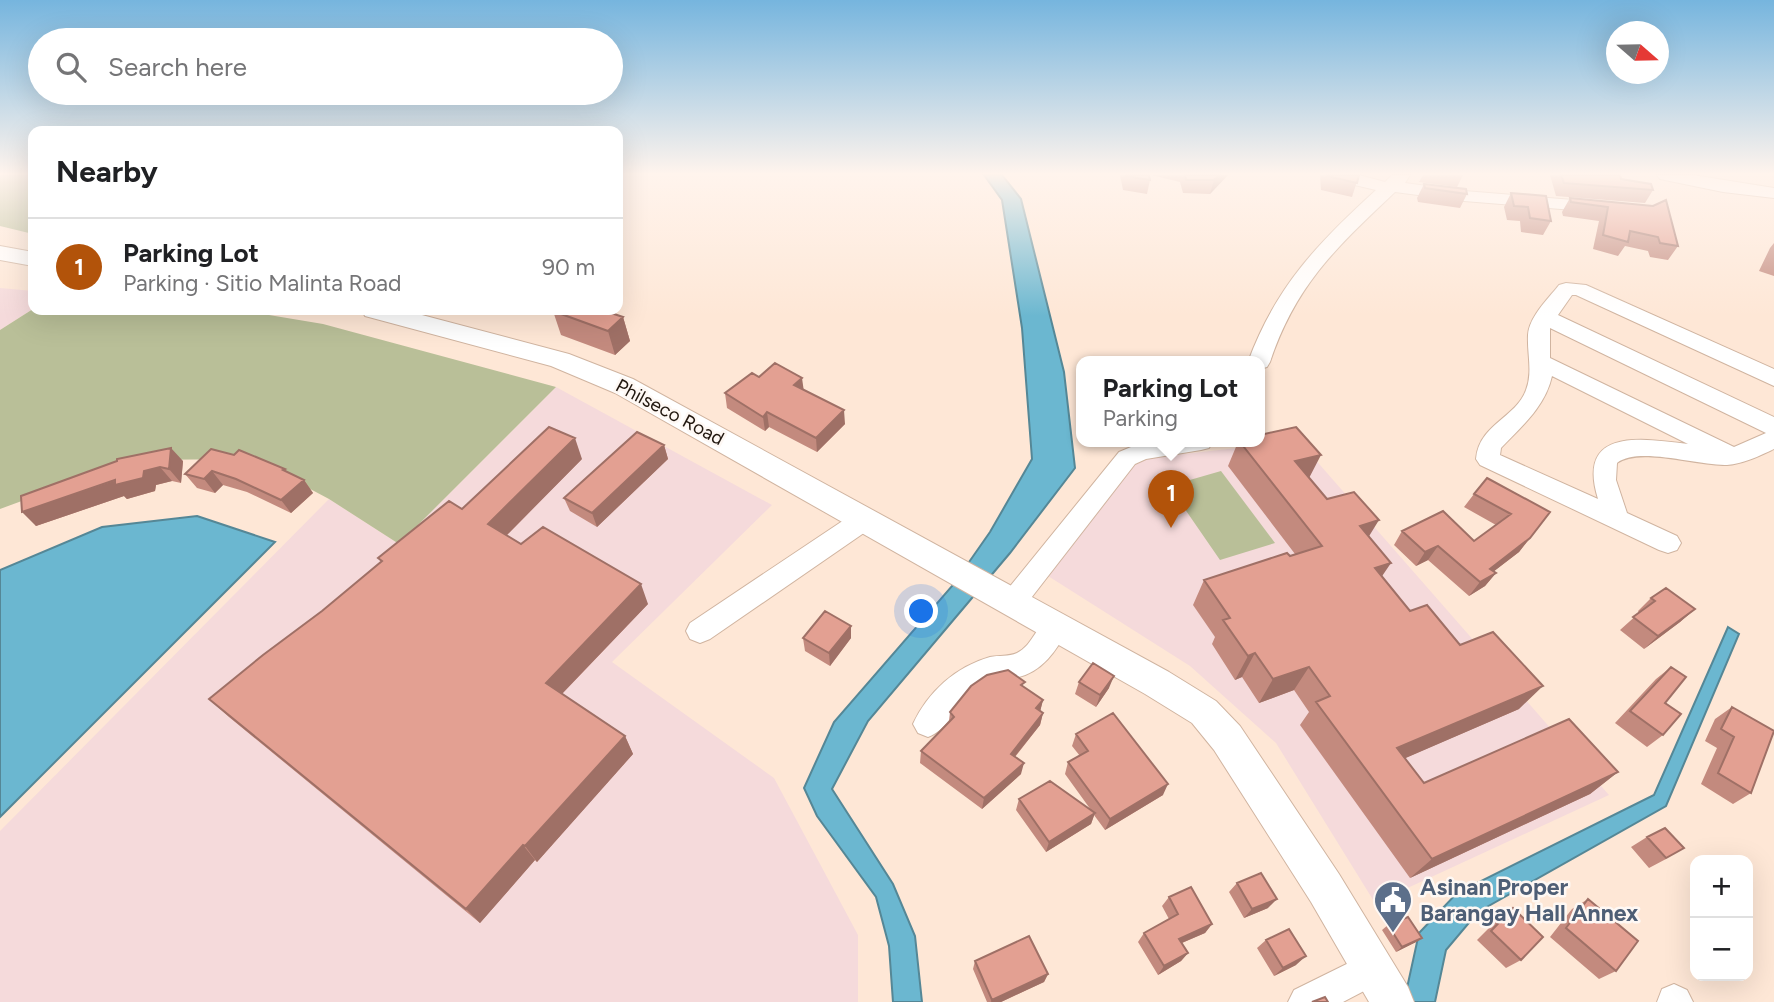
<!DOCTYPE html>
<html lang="en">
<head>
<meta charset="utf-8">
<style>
  :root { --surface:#fff; --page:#f2f2f2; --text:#202124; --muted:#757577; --line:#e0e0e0; --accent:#b2530a }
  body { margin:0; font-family:Figtree,sans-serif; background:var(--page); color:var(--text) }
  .controls { position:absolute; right:21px; bottom:21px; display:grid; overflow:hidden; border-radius:14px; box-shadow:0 7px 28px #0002 }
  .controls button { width:63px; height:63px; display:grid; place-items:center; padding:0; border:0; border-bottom:2px solid var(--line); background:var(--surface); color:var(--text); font:35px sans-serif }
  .compass { position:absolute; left:1606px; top:21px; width:63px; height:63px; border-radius:50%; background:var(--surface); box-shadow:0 7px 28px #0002; rotate:110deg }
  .you { position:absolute; left:922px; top:612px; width:24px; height:24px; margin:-18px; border:5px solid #fff; border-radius:50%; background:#1a73e8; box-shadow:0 0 0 10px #1a73e833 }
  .badge { display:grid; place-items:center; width:46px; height:46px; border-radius:50%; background:var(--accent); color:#fff; font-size:23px; font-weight:700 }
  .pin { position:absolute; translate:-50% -58px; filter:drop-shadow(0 2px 4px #0008) }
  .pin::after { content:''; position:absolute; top:37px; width:24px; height:21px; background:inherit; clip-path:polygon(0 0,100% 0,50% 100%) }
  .popup { position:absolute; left:1076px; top:356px; width:189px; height:91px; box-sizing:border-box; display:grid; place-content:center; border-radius:14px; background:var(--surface); filter:drop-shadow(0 2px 5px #0005); font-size:23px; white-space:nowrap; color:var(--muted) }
  .popup b { font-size:26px; color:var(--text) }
  .popup::after { content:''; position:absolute; left:50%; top:100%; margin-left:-14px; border:14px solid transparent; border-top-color:var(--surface) }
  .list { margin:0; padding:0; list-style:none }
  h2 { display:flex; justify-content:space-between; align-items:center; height:91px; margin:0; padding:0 28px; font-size:30px }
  h2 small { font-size:23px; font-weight:400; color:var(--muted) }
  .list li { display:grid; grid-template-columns:46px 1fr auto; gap:21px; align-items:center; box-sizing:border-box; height:98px; padding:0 28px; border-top:2px solid var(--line) }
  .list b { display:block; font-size:26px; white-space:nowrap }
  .list p { margin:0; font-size:23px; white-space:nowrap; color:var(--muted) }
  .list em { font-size:23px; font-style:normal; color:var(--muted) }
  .icon { flex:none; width:38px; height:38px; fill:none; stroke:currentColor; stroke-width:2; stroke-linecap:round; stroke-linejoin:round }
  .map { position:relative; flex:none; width:1774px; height:1002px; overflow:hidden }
  .search { position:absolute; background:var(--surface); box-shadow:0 7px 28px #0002; left:28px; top:28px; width:595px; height:77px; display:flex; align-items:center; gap:18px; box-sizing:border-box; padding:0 24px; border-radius:38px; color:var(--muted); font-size:26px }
  .panel { position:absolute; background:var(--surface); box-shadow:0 7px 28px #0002; left:28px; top:126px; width:595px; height:189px; border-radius:14px }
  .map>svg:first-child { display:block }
  .industrial { fill:#f5dadb }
  .green { fill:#b9bf98 }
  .water { fill:#6bb7d0; stroke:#558796; stroke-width:2 }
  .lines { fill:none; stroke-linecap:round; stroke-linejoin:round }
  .minor-casing { stroke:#d0b4a0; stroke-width:2 }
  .tertiary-casing { stroke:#d0b4a0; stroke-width:2 }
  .minor { fill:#fff; fill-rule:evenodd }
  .tertiary { fill:#fff; fill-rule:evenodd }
  .wall { fill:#c38a7e }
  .shaded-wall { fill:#9f7066 }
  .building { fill:#e3a092; stroke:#9f7066; stroke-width:2 }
  .labels { text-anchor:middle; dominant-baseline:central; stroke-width:5; stroke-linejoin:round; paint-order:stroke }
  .street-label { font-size:19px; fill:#21170f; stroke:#fef8f4 }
  .near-service-label { font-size:23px; font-weight:bold; fill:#4e5e75; stroke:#fef8f4; text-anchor:start }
</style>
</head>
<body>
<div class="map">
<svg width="1774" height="1002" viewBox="0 0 1774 1002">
  <rect width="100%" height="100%" fill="#fee7d6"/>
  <path class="industrial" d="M0,288L33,291V309L0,330Z
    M556,387L772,505L612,662L774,778L858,935V1002H0V831L329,499L399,544Z
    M1299,441L1609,795L1375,903L1276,743L1190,666L1037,569L1131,460Z"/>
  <path class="green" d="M0,175H33V234L0,226Z
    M33,309L239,310L323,324L556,387L399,544L329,499L254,459L133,460L0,509V330Z
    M1221,471L1275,543L1220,560L1169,486Z"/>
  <path class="water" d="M984,175H1002L1021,199L1064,372L1075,468L1010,553L868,721L832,789L893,884L915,936L922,1002H893L889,946L876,897L817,816L804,788L834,722L953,585L990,532L1032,459L1022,328L1002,200Z
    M197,516L275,542L0,817V570L102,527Z
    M1728,627L1739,634L1666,806L1478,912L1446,950L1435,1002H1393L1407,988L1419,933L1457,893L1654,795Z"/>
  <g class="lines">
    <defs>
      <path id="minor" d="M1326,175H1359L1385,182L1392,175H1410L1405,183L1464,191L1598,202L1607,207L1598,212L1464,201L1395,192C1337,247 1296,284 1270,362L1267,367L1260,369V362H1248C1276,286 1318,243 1376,190L1329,179Z
        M1657,175H1693L1774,188V198L1723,192L1660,179Z
        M1566,283L1586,285L1774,369V386L1576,295H1572L1558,315L1774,417V449C1759,456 1743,464 1727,465C1698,466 1639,446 1617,463L1616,480L1627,513L1677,536L1681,543L1677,550L1668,553L1659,550L1480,465L1476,459C1479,424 1516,418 1526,390C1533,372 1527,354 1528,335C1529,317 1548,299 1559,285ZM1550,328L1766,433L1734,447L1550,358ZM1552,376L1688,444C1640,438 1576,428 1598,499L1500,455L1501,448C1522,426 1545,407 1552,376Z
        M1143,442H1212L1209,448L1201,450L1146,459L1135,464L1021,611L1012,614L1003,611L999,603L1003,595L1119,452Z
        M865,509L874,512L877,519L874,526L710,639L700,643L690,639L686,631L690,623L856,512Z
        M1055,615L1065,619L1069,627C1057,650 1042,673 1015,678C999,682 987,681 974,691C957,704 948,730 928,737L918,733L913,724C928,692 955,667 990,657C998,655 1009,657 1017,653C1034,645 1036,622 1055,615Z
        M1373,951L1385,956L1390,968L1385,980L1343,1002H1288L1294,990Z
        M1674,984L1687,990L1693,1002H1657L1662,989Z"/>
      <path id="tertiary" d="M0,246L33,252V266L0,260Z
        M362,310H403L569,354L633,379L1169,672L1216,701L1240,726L1339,874L1408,987L1414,1002H1369L1311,902L1214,750L1192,723L1145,694L615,393L551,366L365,316Z"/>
    </defs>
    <use href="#minor" class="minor-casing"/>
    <use href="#tertiary" class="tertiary-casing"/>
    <use href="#minor" class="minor"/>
    <use href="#tertiary" class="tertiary"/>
  </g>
  <path class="wall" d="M1120,175H1149L1150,180L1147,194L1123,190Z
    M1151,175H1228L1210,194L1183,193L1180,182Z
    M1320,175H1359L1352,197L1321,190Z
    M1423,175H1463L1457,187L1419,182Z
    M1550,175H1620L1621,179L1653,190L1645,203L1556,196Z
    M1424,184L1467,194L1460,208L1418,202L1417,198Z
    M1511,193L1551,221L1543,235L1521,232L1520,221L1507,220L1504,207Z
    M1570,198L1653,206L1678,246L1668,260L1650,257L1648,251L1625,246L1618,256L1593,249L1599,221L1563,216L1562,212Z
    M1774,243V276L1759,271L1770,248Z
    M553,311L623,317L630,341L615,355L561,335Z
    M759,377L804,390L845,424L817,452L769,427L765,431L727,408L725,393Z
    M1238,442H1260L1309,478L1327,499L1369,536L1382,576L1410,611L1460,645L1519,709L1405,758L1424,783L1618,772L1590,794L1410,878L1300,725L1309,712L1294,690L1259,703L1242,677L1235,680L1212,644L1215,637L1193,605L1204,580L1295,554L1228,466Z
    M664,445L668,459L597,527L570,511L564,498Z
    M211,449L285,469L288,473L304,480L313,493L291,513L247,492L223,485L215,493L197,488L185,474Z
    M582,459L507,535L521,544L648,604L562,694L625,736L633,754L537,862L535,860L480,923L229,717L209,699L322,611L381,562L378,558L462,509Z
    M183,461L181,483L172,481L156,485L155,491L127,499L124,496L36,526L21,496Z
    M1474,494L1550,512L1519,552L1494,571L1496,573L1485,586L1469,596L1428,560L1416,566L1394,545L1402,531L1474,541L1496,525L1464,507Z
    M1651,598L1695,609L1680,622L1644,649L1620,630L1639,613L1638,611Z
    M803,638H851L830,666L805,651Z
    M1671,667L1665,703L1663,735L1647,747L1615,723L1656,679Z
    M1079,682L1109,688L1096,707L1075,694Z
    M1024,687L1043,700L1040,711L1043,713L1040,725L1015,757L1021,774L982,809L920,763L921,751L949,721L950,712Z
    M1732,707L1751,793L1733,804L1701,784L1717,748L1705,741L1715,719Z
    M1076,734L1163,795L1105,830L1094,815L1091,824L1046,852L1016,810L1019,799L1091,810L1065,774L1068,762L1080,756L1072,746Z
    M1647,837L1666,859L1649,868L1631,847Z
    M1237,883L1268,908L1244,918L1229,892Z
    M1169,897L1212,924L1205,933L1182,943L1188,953L1181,961L1158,975L1138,942L1144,933L1169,919L1162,906Z
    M1588,899L1616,971L1599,979L1550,937L1572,909Z
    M1513,908L1521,960L1506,968L1477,940L1499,918Z
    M1388,925L1422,938L1416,942L1396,952L1382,930Z
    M1266,940L1296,965L1274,976L1257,948Z
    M975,961L1048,974L1044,982L1001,1002H987L973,969Z"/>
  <path class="shaded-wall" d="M1219,175H1228L1210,194L1214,180Z
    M623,317L630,341L615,355L608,331Z
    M802,378L804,392L794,385Z
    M844,410L845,424L817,452L816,438Z
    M767,412L769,427L765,431L763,417Z
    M575,438L582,459L498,544L488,524Z
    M664,445L668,459L597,527L592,513Z
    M171,448L183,461L181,483L169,469Z
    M1321,455L1307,482L1295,461Z
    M160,467L172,481L156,485L155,491L127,499L124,496L36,526L22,512L144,471Z
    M212,471L223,485L215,493L204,479Z
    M304,480L313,493L291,513L281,500Z
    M1379,520L1363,546L1360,526Z
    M1530,538L1519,552L1480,582L1490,569Z
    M1438,546L1428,560L1416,566L1425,552Z
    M1391,563L1374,588L1375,568Z
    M1496,573L1485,586L1469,596L1480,582Z
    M641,584L648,604L555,701L546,683Z
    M1695,609L1680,622L1644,649L1658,636Z
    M851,626V638L830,666L829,653Z
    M1255,653L1242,677L1235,680L1248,656Z
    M1309,667L1294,690L1259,703L1273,679Z
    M1114,676L1109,688L1096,707L1100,695Z
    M1543,686L1519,709L1378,770L1397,748Z
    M1043,700L1040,712L1036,708Z
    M1043,713L1040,725L1008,765L1011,754Z
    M625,736L633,754L537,862L525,846Z
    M1024,763L1021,774L982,809L984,798Z
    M1618,772L1590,794L1410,878L1432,859Z
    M1168,784L1163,795L1105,830L1110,819Z
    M1095,813L1091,824L1046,852L1049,842Z
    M523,845L535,860L480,923L466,909Z
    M1277,899L1268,908L1244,918L1252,909Z
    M1212,924L1205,933L1172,947L1179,939Z
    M1422,938L1416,942L1396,952L1402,947Z
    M1188,953L1181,961L1158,975L1164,966Z
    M1306,956L1296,965L1274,976L1283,968Z
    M1048,974L1044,982L1001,1002H991L992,1000Z"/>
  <path class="building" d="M1126,175H1149L1150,180L1126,176Z
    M1185,175H1219L1214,180H1186Z
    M1327,175H1359L1357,183L1327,176Z
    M1561,175H1620L1621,179L1651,184L1653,190L1564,183Z
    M1424,184L1466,189L1467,194L1425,188Z
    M1511,193L1546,196L1551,221L1530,218L1528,207L1514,206Z
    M1570,198L1653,206L1666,200L1678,246L1660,243L1658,237L1630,231L1628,242L1603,235L1608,207L1571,202Z
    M555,310H602L623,317L608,331L553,311Z
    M775,363L802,378L794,385L844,410L816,438L767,412L763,417L725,393L752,373L759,377Z
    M549,427L575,438L488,524L521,544L543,527L641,584L546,683L625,736L525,846L523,845L466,909L209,699L263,655L322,611L382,561L378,558L449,501L462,509Z
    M1296,427L1321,455L1295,461L1327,499L1354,492L1379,520L1360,526L1391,563L1375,568L1410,611L1427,605L1460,645L1493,632L1543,686L1397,748L1424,783L1569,719L1618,772L1432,859L1316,702L1330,696L1309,667L1273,679L1255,653L1248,656L1223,620L1230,618L1204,580L1287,553L1290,556L1322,546L1240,442H1260V435Z
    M637,432L664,445L592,513L564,498Z
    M171,448L169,469L160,467L144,471L143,478L115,485V480L22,512L21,496L117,461V459Z
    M211,449L234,455L239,450L285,469L283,470L304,480L281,500L236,479L212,471L204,479L185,474Z
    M1487,478L1550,512L1530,538L1490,569L1496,573L1480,582L1438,546L1425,552L1402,531L1443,511L1474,541L1511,514L1474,494Z
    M1666,588L1695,609L1658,636L1633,617L1655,601L1651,598Z
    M825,611L851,626L829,653L803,638Z
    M1093,663L1114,676L1100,695L1079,682Z
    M1671,667L1686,677L1665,703L1681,714L1663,735L1630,711Z
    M1008,670L1025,682L1021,685L1043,700L1036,708L1043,713L1011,754L1024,763L984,798L921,751L954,717L950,712L971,686L987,675Z
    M1732,707L1774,731L1751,793L1718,773L1734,737L1721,729Z
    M1113,713L1168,784L1110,819L1068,762L1088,751L1076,734Z
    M1050,781L1095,813L1049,842L1019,799Z
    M1665,828L1684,848L1666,858L1647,837Z
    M1261,873L1277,899L1252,909L1237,883Z
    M1191,887L1212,924L1179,939L1188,953L1164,966L1144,933L1178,914L1169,897Z
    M1588,899L1638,941L1616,971L1566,928Z
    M1513,908L1543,937L1521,960L1491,931Z
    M1408,917L1422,938L1402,947L1388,925Z
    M1289,929L1306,956L1283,968L1266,940Z
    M1029,936L1048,974L992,1000L975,961Z
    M1325,997L1328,1002H1312Z"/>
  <linearGradient id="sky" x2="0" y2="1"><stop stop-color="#76b5de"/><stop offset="0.55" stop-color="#fff4ed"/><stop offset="1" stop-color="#fff4ed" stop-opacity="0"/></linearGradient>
  <rect width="1774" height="316" fill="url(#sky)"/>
  <defs>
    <symbol id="civic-pin" viewBox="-11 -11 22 30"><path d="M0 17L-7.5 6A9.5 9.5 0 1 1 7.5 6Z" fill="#5c6f8a" stroke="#fef8f4"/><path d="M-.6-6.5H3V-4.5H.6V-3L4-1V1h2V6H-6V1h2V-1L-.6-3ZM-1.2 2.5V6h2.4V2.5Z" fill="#fff"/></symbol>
  </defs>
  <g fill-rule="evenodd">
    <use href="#civic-pin" x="1371" y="878" width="44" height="60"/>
  </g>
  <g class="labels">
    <g class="street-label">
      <text transform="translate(670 412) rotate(28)">Philseco Road</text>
    </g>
    <g class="near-service-label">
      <text x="1420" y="887">Asinan Proper<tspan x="1420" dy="26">Barangay Hall Annex</tspan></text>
    </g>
  </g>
</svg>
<div class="controls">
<button>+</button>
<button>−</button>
</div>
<svg class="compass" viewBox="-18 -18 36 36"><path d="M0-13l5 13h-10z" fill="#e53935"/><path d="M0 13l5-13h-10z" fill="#757577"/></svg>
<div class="you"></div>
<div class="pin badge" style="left:1171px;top:528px">1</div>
<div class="popup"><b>Parking Lot</b>Parking</div>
<div class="search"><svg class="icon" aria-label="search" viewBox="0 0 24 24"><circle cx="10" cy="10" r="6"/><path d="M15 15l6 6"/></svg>Search here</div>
<section class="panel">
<h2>Nearby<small></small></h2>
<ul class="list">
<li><span class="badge">1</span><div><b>Parking Lot</b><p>Parking · Sitio Malinta Road</p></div><em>90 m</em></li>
</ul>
</section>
</div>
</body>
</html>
